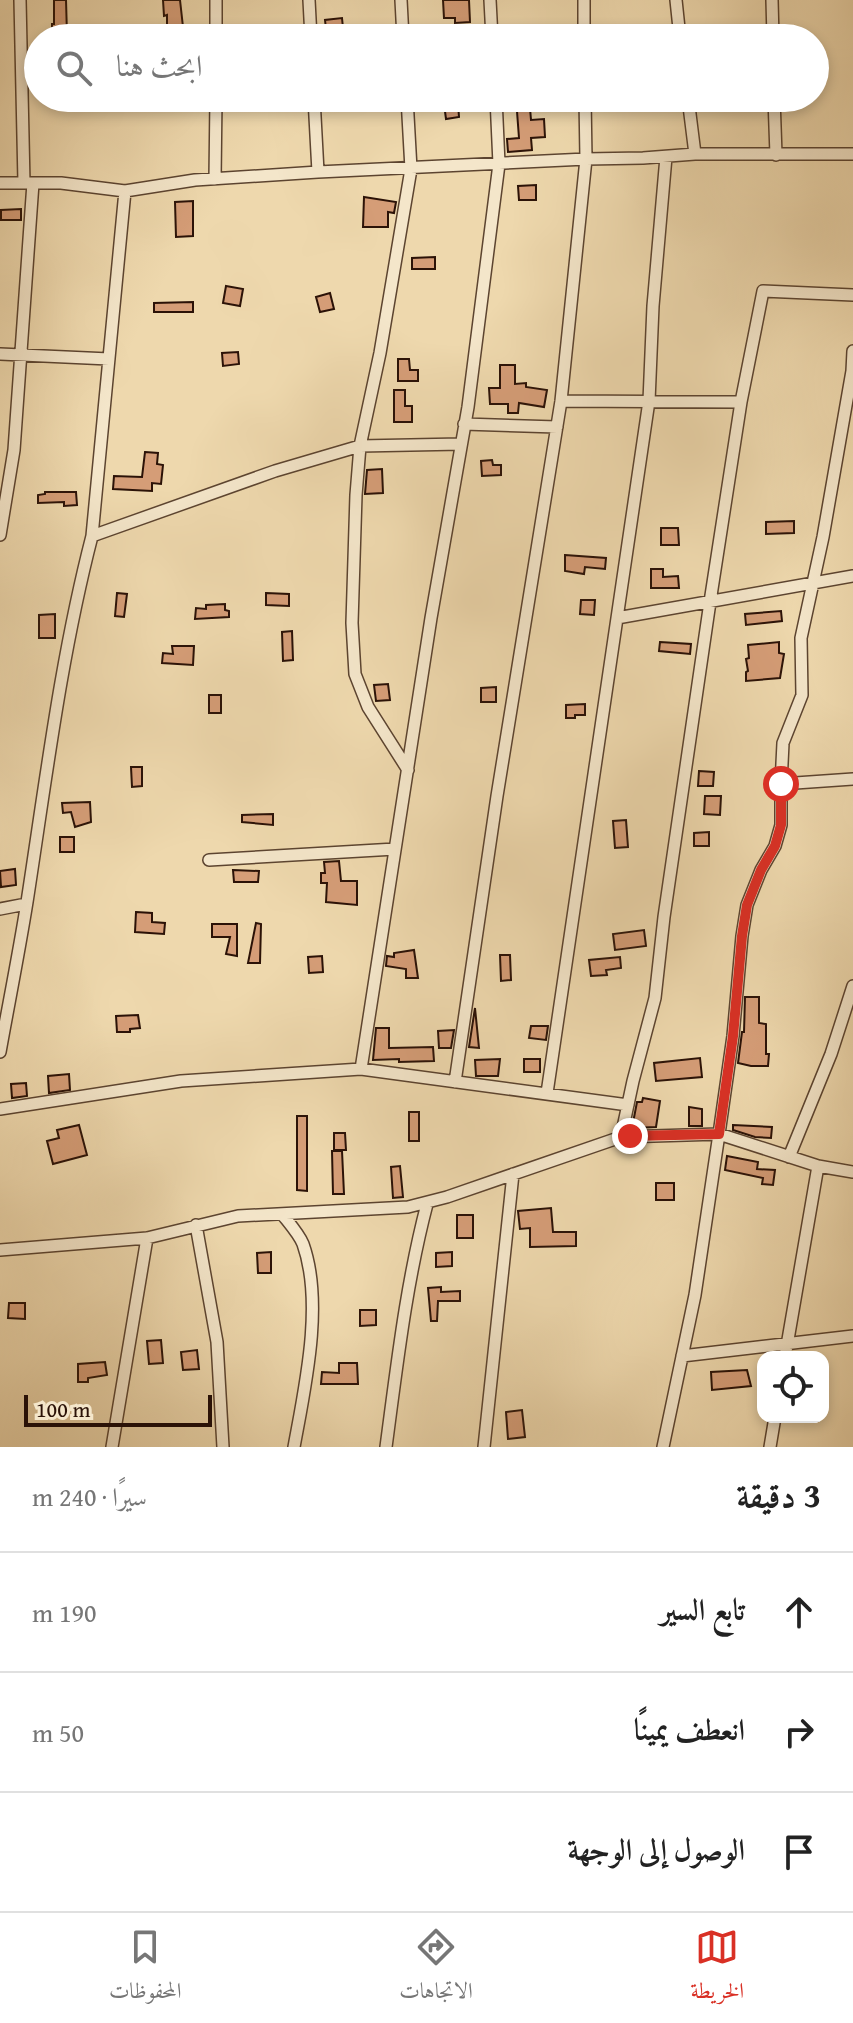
<!DOCTYPE html>
<html lang="ar">
<head>
<meta charset="utf-8">
<style>
  :root { --surface:#fff; --page:#f2f2f2; --text:#222; --muted:#767676; --line:#e0e0e0; --accent:#d93025 }
  body { margin:0; font-family:"Gentium Book Plus",Amiri,serif; background:var(--page); color:var(--text); direction:rtl }
  .controls { position:absolute; right:24px; bottom:24px; display:grid; overflow:hidden; border-radius:16px; box-shadow:0 4px 12px #0003 }
  .controls button { width:72px; height:72px; display:grid; place-items:center; padding:0; border:0; border-bottom:2px solid var(--line); background:var(--surface); color:var(--text); font:40px sans-serif }
  .scale { position:absolute; left:24px; bottom:20px; width:188px; box-sizing:border-box; padding-left:8px; border:4px solid #2b1207; border-top:0; font-size:22px; line-height:28px; white-space:nowrap; color:#2b1207; -webkit-text-stroke:6px #f4e6ca; paint-order:stroke }
  .stop { position:absolute; width:24px; height:24px; margin:-18px; border:6px solid #d93025; border-radius:50%; background:#fff }
  .stop.end { background:#d93025; border-color:#fff; box-shadow:0 2px 8px #0008 }
  .list { margin:0; padding:0; list-style:none }
  h2 { display:flex; justify-content:space-between; align-items:center; height:104px; margin:0; padding:0 32px; font-size:34px }
  h2 small { font-size:26px; font-weight:400; color:var(--muted) }
  .list li { display:grid; grid-template-columns:52px 1fr auto; gap:24px; align-items:center; box-sizing:border-box; height:120px; padding:0 32px; border-top:2px solid var(--line) }
  .list b { display:block; font-size:30px; white-space:nowrap }
  .list em { font-size:26px; font-style:normal; color:var(--muted) }
  .icon { flex:none; width:44px; height:44px; fill:none; stroke:currentColor; stroke-width:2; stroke-linecap:round; stroke-linejoin:round }
  .map { position:relative; flex:none; width:853px; height:1447px; overflow:hidden; direction:ltr }
  .search { position:absolute; background:var(--surface); box-shadow:0 4px 12px #0003; left:24px; right:24px; top:24px; height:88px; display:flex; align-items:center; gap:20px; box-sizing:border-box; padding:0 28px; border-radius:44px; color:var(--muted); font-size:30px }
  .sheet { height:464px; background:var(--surface) }
  nav { display:flex; justify-content:space-around; align-items:center; box-sizing:border-box; height:112px; border-top:2px solid var(--line); background:var(--surface); font-size:22px; color:var(--muted) }
  nav a { display:grid; justify-items:center; gap:4px }
  nav .on { color:var(--accent) }
  .map>svg:first-child { display:block }
  .building { fill:#d59d77; stroke:#2b1207; stroke-width:2 }
  .lines { fill:none; stroke-linecap:round; stroke-linejoin:round }
  .street-casing { stroke:#5c4430; stroke-width:14 }
  .street { stroke:#f4e6ca; stroke-width:11 }
  .route { stroke:#d93025; stroke-width:10 }
</style>
</head>
<body>
<div class="map">
<svg width="853" height="1447" viewBox="0 0 853 1447">
  <rect width="100%" height="100%" fill="#eed8ad"/>
  <filter id="stains"><feTurbulence type="fractalNoise" baseFrequency=".0025" numOctaves="4"/><feColorMatrix values="0 0 0 0 .2 0 0 0 0 .09 0 0 0 0 .02 0 0 0 .5 -.17"/></filter>
  <radialGradient id="worn" r=".72"><stop offset=".6" stop-color="#630" stop-opacity="0"/><stop offset="1" stop-color="#630" stop-opacity=".3"/></radialGradient>
  <path class="building" d="M54,0H66L67,35H52V24H54Z
    M163,0H180L183,27L167,28V15L164,16Z
    M443,0H469L470,22L455,23V18H444Z
    M342,18L344,38H327L325,20Z
    M516,98H526V109L530,108L531,120L544,119L545,137L531,138L532,150L508,152L507,139L519,138Z
    M458,103L459,117L446,119L444,104Z
    M536,185V200H519L518,186Z
    M364,197L396,202L394,213L388,212V227H363Z
    M193,201V236L176,237L175,202Z
    M21,209V220H1V210Z
    M435,257V269H412V258Z
    M226,286L243,289L240,306L223,303Z
    M330,293L334,309L320,312L316,297Z
    M193,302V312H154V303Z
    M238,352L239,364L223,366L222,353Z
    M398,359H409L410,370H418V381H398Z
    M500,365H515V384L526,383V387L547,390L544,407L519,403L518,413H508V404H490L489,388H500Z
    M394,390H405V406H412V422H394Z
    M145,452L158,453L157,464L163,465L161,484L152,483V491L113,489L114,476L142,477Z
    M492,460L493,465H501V475L482,476L481,461Z
    M382,469L383,493L365,494L367,470Z
    M45,492H76L77,505L64,506V502L38,503V495L45,494Z
    M794,521V533L766,534V522Z
    M661,528H678L679,545H661Z
    M565,555L606,558L605,569L585,567L584,574L565,571Z
    M651,569H663V577L678,576L679,588H651Z
    M117,593L127,594L124,617L115,616Z
    M266,593L289,594V606L266,605Z
    M581,600H595L594,615L580,614Z
    M225,604V610L229,611V617L195,619L196,608L206,609V605Z
    M781,611L782,621L746,625L745,614Z
    M55,614V638H39V615Z
    M292,631L293,660L283,661L282,632Z
    M660,642L691,644L690,654L659,651Z
    M779,642V653L784,654L780,678L746,681V672L748,671L746,659L749,658L748,645Z
    M172,646H194L193,665L162,663L163,653L173,654Z
    M388,684L390,700L376,701L374,685Z
    M496,687V702H481V688Z
    M209,695H221V713H209Z
    M585,704V715H575V718H566V705Z
    M131,767H142V786L132,787Z
    M699,771L714,772L713,786H698Z
    M705,796H721L720,815L704,814Z
    M90,802L91,822L75,827L71,812L63,813L62,803Z
    M273,814V825L242,822V815Z
    M626,820L628,847L615,848L613,821Z
    M709,832V846H694V833Z
    M60,837H74V852H60Z
    M339,861L341,881H357V905L326,902L327,883H321V873H325L324,862Z
    M15,869L16,885L1,887L0,871Z
    M233,870L259,871L258,882H234Z
    M136,912L152,913V922L165,923L164,934L135,932Z
    M256,923L261,924L260,963H248Z
    M212,924H237V956L226,954L230,937H212Z
    M644,930L646,946L615,950L613,934Z
    M414,950L418,978H406V969L386,966L387,956L394,957V953Z
    M500,955H510L511,980L501,981Z
    M322,956L323,972L309,973L308,957Z
    M620,957L621,968L606,970L607,975L591,976L589,960Z
    M745,997H759V1023L766,1024V1054H769L768,1066H751L738,1063L742,1032H744Z
    M475,1008L479,1048L469,1047Z
    M138,1015L140,1028L130,1029V1032H117L116,1016Z
    M531,1026H548L546,1040L529,1038Z
    M376,1028H389V1048L433,1047L434,1061L399,1062V1059L373,1060Z
    M454,1030L451,1048H439L438,1031Z
    M700,1058L702,1077L656,1081L654,1063Z
    M500,1059L498,1076H476L475,1060Z
    M524,1059H540V1072H524Z
    M69,1074L70,1090L49,1093L48,1076Z
    M26,1083L27,1096L12,1098L11,1084Z
    M643,1098L660,1101L656,1127L632,1128L637,1102H642Z
    M689,1107L702,1109V1126H689Z
    M409,1112H419V1141H409Z
    M297,1116H307V1191L297,1190Z
    M79,1125L87,1155L53,1164L47,1141L59,1138L57,1130Z
    M733,1125L772,1127L771,1138L755,1137L733,1130Z
    M334,1133H345L346,1150H334Z
    M332,1151H342L344,1194H333Z
    M727,1156L758,1162L757,1169L775,1170L773,1185L762,1184L763,1178L725,1170Z
    M400,1166L403,1197L393,1198L391,1167Z
    M656,1183H674V1200H656Z
    M551,1208L553,1232H576V1246L530,1247V1228L520,1229L518,1211Z
    M457,1215H473V1238H457Z
    M271,1252V1273H258L257,1253Z
    M452,1252V1266L436,1267V1253Z
    M441,1287V1292L460,1291V1301H438L437,1321H431L428,1288Z
    M9,1303H25V1319L8,1318Z
    M360,1310H376V1325L360,1326Z
    M161,1340L163,1363L149,1364L147,1341Z
    M197,1350L199,1369L183,1370L181,1352Z
    M105,1362L107,1375L88,1378V1382H78V1364Z
    M339,1363H357L358,1384H321L322,1372L339,1373Z
    M747,1370L751,1386L712,1390L711,1372Z
    M522,1410L525,1437L508,1439L506,1412Z"/>
  <g class="lines">
    <defs>
      <path id="street" d="M20,0L24,183
        M309,0L311,38
        M401,0L403,38
        M490,0L492,38
        M584,0V38
        M676,0L680,38
        M772,0L773,38
        M216,38V0
        M314,98L318,172
        M407,98L411,169L380,353L360,446L356,495L352,623L355,674L368,707L408,770
        M688,98L695,154
        M774,98L776,155
        M215,179L216,98
        M0,183H61L125,191L195,180L318,172L586,159L643,158L695,154H853
        M853,351L852,371L823,537L801,638L802,695L783,743L781,784V825L775,846L761,870L747,905L742,936L733,1036L719,1134L818,1166L853,1172
        M0,354L109,359
        M561,401L741,402
        M464,424L557,427
        M0,535L14,450L33,183
        M92,536L275,471L360,446L461,444
        M617,618L853,576
        M781,784L853,779
        M209,860L395,849
        M0,909L26,904
        M0,1052C9,1002 19,952 27,902C46,779 61,656 92,536L125,191
        M361,1069L431,618L468,407L499,164L496,98
        M455,1082L497,796L561,401L586,159L585,98
        M547,1093L649,401L653,306L666,157
        M0,1109L181,1081L361,1069L628,1105
        M621,1137L633,1081L655,998L664,917L710,602L741,402L763,291L853,295
        M789,1157L831,1054L853,986
        M282,1214C289,1223 299,1234 303,1244C324,1303 305,1387 294,1447
        M196,1225L217,1342L223,1447
        M0,1250L147,1238L238,1216L408,1207L447,1197L621,1137L719,1134L695,1295L663,1447
        M682,1356L853,1336
        M785,1357L818,1166
        M112,1447L147,1238
        M386,1447C397,1365 406,1284 427,1204
        M484,1447L513,1174
        M770,1447L775,1417"/>
    </defs>
    <use href="#street" class="street-casing"/>
    <use href="#street" class="street"/>
  </g>
  <g class="lines">
    <path class="route" d="M630,1136L719,1134L733,1036L742,936L747,905L761,870L775,846L781,825V784"/>
  </g>
  <rect width="100%" height="100%" filter="url(#stains)"/>
  <rect width="100%" height="100%" fill="url(#worn)"/>
</svg>
<div class="controls">
<button><svg class="icon" aria-label="locate" viewBox="0 0 24 24"><circle cx="12" cy="12" r="6"/><path d="M12 2v4M12 18v4M2 12h4M18 12h4"/></svg></button>
</div>
<div class="scale">100 m</div>
<div class="stop" style="left:781px;top:784px"></div>
<div class="stop end" style="left:630px;top:1136px"></div>
<div class="search"><svg class="icon" aria-label="search" viewBox="0 0 24 24"><circle cx="10" cy="10" r="6"/><path d="M15 15l6 6"/></svg>ابحث هنا</div>
</div>
<section class="sheet">
<h2>3 دقيقة<small>سيرًا · 240 m</small></h2>
<ul class="list">
<li><svg class="icon" aria-label="ahead" viewBox="0 0 24 24"><path d="M12 20V5M6 11l6-6 6 6"/></svg><div><b>تابع السير</b></div><em>190 m</em></li>
<li><svg class="icon" aria-label="right" viewBox="0 0 24 24"><path d="M7 20v-9h11M14 6l5 5-5 5"/></svg><div><b>انعطف يمينًا</b></div><em>50 m</em></li>
<li><svg class="icon" aria-label="arrive" viewBox="0 0 24 24"><path d="M6 21V4h12l-3 4 3 4H6"/></svg><div><b>الوصول إلى الوجهة</b></div></li>
</ul>
</section>
<nav>
<a class="on"><svg class="icon" aria-label="map" viewBox="0 0 24 24"><path d="M3 6l6-2 6 2 6-2v14l-6 2-6-2-6 2zM9 4v14M15 6v14"/></svg>الخريطة</a>
<a><svg class="icon" aria-label="directions" viewBox="0 0 24 24"><path d="M12 3l9 9-9 9-9-9zM9 14v-3h6M13 9l2 2-2 2"/></svg>الاتجاهات</a>
<a><svg class="icon" aria-label="saved" viewBox="0 0 24 24"><path d="M7 4h10v16l-5-4-5 4z"/></svg>المحفوظات</a>
</nav>
</body>
</html>
